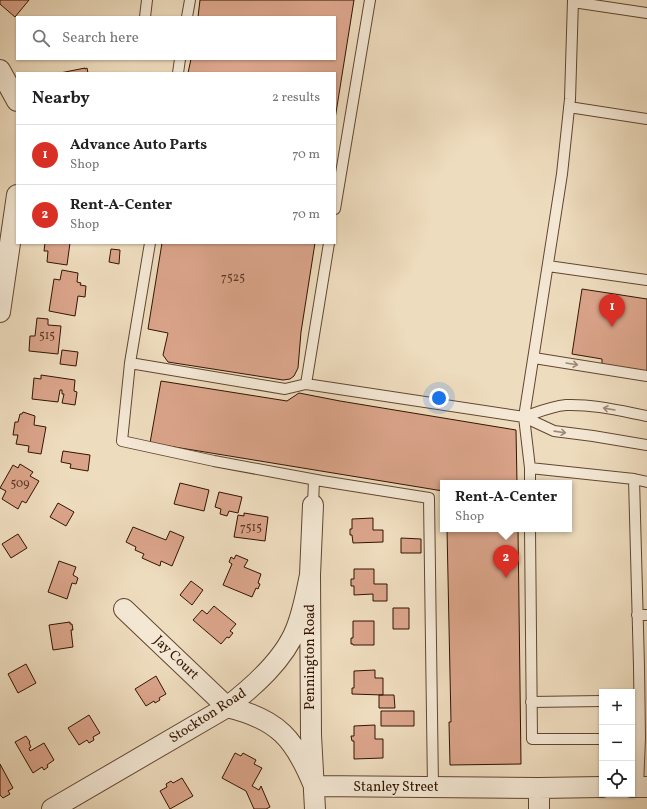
<!DOCTYPE html>
<html lang="en">
<head>
<meta charset="utf-8">
<style>
  :root { --surface:#fff; --page:#f6f6f6; --text:#222; --muted:#767676; --line:#e0e0e0; --accent:#d93025 }
  body { margin:0; font-family:Vollkorn,serif; background:var(--page); color:var(--text) }
  .controls { position:absolute; right:12px; bottom:12px; display:grid; overflow:hidden; border-radius:0px; box-shadow:0 1px 3px #0004 }
  .controls button { width:36px; height:36px; display:grid; place-items:center; padding:0; border:0; border-bottom:1px solid var(--line); background:var(--surface); color:var(--text); font:20px sans-serif }
  .you { position:absolute; left:439px; top:398px; width:14px; height:14px; margin:-10px; border:3px solid #fff; border-radius:50%; background:#1a73e8; box-shadow:0 0 0 6px #1a73e833 }
  .badge { display:grid; place-items:center; width:26px; height:26px; border-radius:50%; background:var(--accent); color:#fff; font-size:13px; font-weight:700 }
  .pin { position:absolute; translate:-50% -33px; filter:drop-shadow(0 1px 2px #0008) }
  .pin::after { content:''; position:absolute; top:21px; width:14px; height:12px; background:inherit; clip-path:polygon(0 0,100% 0,50% 100%) }
  .popup { position:absolute; left:440px; top:480px; width:132px; height:52px; box-sizing:border-box; display:grid; place-content:center; border-radius:0px; background:var(--surface); filter:drop-shadow(0 1px 3px #0005); font-size:13px; white-space:nowrap; color:var(--muted) }
  .popup b { font-size:15px; color:var(--text) }
  .popup::after { content:''; position:absolute; left:50%; top:100%; margin-left:-8px; border:8px solid transparent; border-top-color:var(--surface) }
  .list { margin:0; padding:0; list-style:none }
  h2 { display:flex; justify-content:space-between; align-items:center; height:52px; margin:0; padding:0 16px; font-size:17px }
  h2 small { font-size:13px; font-weight:400; color:var(--muted) }
  .list li { display:grid; grid-template-columns:26px 1fr auto; gap:12px; align-items:center; box-sizing:border-box; height:60px; padding:0 16px; border-top:1px solid var(--line) }
  .list b { display:block; font-size:15px; white-space:nowrap }
  .list p { margin:0; font-size:13px; white-space:nowrap; color:var(--muted) }
  .list em { font-size:13px; font-style:normal; color:var(--muted) }
  .icon { flex:none; width:22px; height:22px; fill:none; stroke:currentColor; stroke-width:2; stroke-linecap:round; stroke-linejoin:round }
  .map { position:relative; flex:none; width:647px; height:809px; overflow:hidden }
  .search { position:absolute; background:var(--surface); box-shadow:0 1px 3px #0004; left:16px; top:16px; width:320px; height:44px; display:flex; align-items:center; gap:10px; box-sizing:border-box; padding:0 14px; border-radius:0px; color:var(--muted); font-size:15px }
  .panel { position:absolute; background:var(--surface); box-shadow:0 1px 3px #0004; left:16px; top:72px; width:320px; height:172px; border-radius:0px }
  .map>svg:first-child { display:block }
  .building { fill:#daa48a; stroke:#331401 }
  .lines { fill:none; stroke-linecap:round; stroke-linejoin:round }
  .service-casing { stroke:#624630; stroke-width:12 }
  .minor-casing { stroke:#624630; stroke-width:22 }
  .service { stroke:#f4e8d5; stroke-width:10 }
  .minor { stroke:#f4e8d5; stroke-width:20 }
  .oneway { stroke:#9d8976 }
  .labels { text-anchor:middle; dominant-baseline:central; stroke-width:3; stroke-linejoin:round; paint-order:stroke }
  .number-label { font-size:12px; fill:#5d3823 }
  .street-label { font-size:14px; fill:#331401; stroke:#f4e8d5 }
</style>
</head>
<body>
<div class="map">
<svg width="647" height="809" viewBox="0 0 647 809">
  <rect width="100%" height="100%" fill="#eedcbe"/>
  <filter id="stains"><feTurbulence type="fractalNoise" baseFrequency=".005" numOctaves="4"/><feColorMatrix values="0 0 0 0 .2 0 0 0 0 .09 0 0 0 0 .02 0 0 0 .5 -.17"/></filter>
  <radialGradient id="worn" r=".72"><stop offset=".6" stop-color="#630" stop-opacity="0"/><stop offset="1" stop-color="#630" stop-opacity=".3"/></radialGradient>
  <path class="building" d="M0,0H29L15,17L0,4Z
    M200,0H354L335,119V73H188L191,59H335V17H198Z
    M85,68V69L87,68L88,73H60Z
    M45,243H70L67,265L47,262L48,251H44Z
    M162,243H315L301,332L298,368L294,376L290,379L283,380L168,362L163,355L168,333L148,329Z
    M111,249L120,250L119,264L109,262Z
    M62,270L78,273L77,282L81,283L80,285L86,286L85,297L78,296L75,316L49,311L54,279L60,280Z
    M582,289L647,299V371L602,364V359L572,354Z
    M37,318L48,319V325L61,326L58,354L29,351L30,336H35Z
    M62,350L78,352L76,366L60,364Z
    M41,375L75,380L74,391L77,392L75,405L62,403L64,394H62V390H60L58,402L32,399L34,378L41,379Z
    M161,381L287,401L299,393L340,401L516,430L517,483H443V491L150,443Z
    M23,412L35,416L34,425L46,427L41,454L28,452L29,446L16,444L18,435H13L15,422H18L20,414H22Z
    M63,451L90,455L88,471L70,468L71,464L61,462Z
    M20,464L33,472L30,476L39,481L26,503L22,501L18,509L2,499L6,491L0,488L13,465L18,468Z
    M180,483L209,490L204,511L174,504Z
    M219,492L242,497L238,513L229,511L227,516L220,514L221,509L215,507Z
    M58,503L74,512L66,526L50,517Z
    M244,513L268,517L265,541L234,537L238,515L244,516Z
    M373,518V530H383V542L353,543L352,535H350V529H352V519Z
    M133,527L166,540L170,531L184,537L172,566L161,561L160,566L142,558L144,554L135,550L136,547L126,542Z
    M447,529H518L521,764L450,765L449,722H451Z
    M18,534L27,548L11,558L2,544Z
    M401,538L421,539V553H401Z
    M236,555L248,560L244,567L261,574L258,583L260,584L258,589L256,588L252,597L223,585L232,564L229,562L231,557L234,559Z
    M59,561L76,567L73,575L78,578L76,584L72,583L67,599L48,592Z
    M354,569H374V584H387V601H373V594L354,595V586H351V579H354Z
    M191,581L203,590L192,605L180,595Z
    M214,606L236,624L230,631L233,633L229,638L227,637L221,644L193,620L202,610L207,614Z
    M393,608H409V629H393Z
    M353,621H374V645H353V644H351V638H353Z
    M70,622V624H72L73,630H71L73,647L53,650L49,625Z
    M26,664L36,683L18,693L8,674Z
    M375,670V678H383V695L352,694V688H354V671Z
    M156,676L166,694L159,698L160,700L155,703L154,701L146,706L135,689Z
    M379,695H394L395,708H379Z
    M381,711H414V726H381Z
    M89,715L100,733L93,737L94,740L89,743L87,740L79,745L68,728Z
    M375,725V739H383V758L354,759V741H352L351,736H354V726Z
    M26,736L30,742L29,743L31,747L29,748L30,751L44,743L54,760L47,765L48,767L44,770L42,767L33,773L15,742Z
    M235,753L241,756L243,753L256,760L254,764L262,768L252,786L259,790L261,786L270,807L266,809H254L246,791L222,778Z
    M0,764L13,788L8,791L10,794L3,798L0,795Z
    M182,778L193,796L170,809L160,791L167,787L166,784L171,781L173,783Z"/>
  <g class="lines">
    <defs>
      <path id="service" d="M573,0L570,99L562,174L524,417L530,468L634,479L639,666L640,738L638,787
        M573,2L647,13
        M145,17L147,0
        M187,17L190,0
        M178,73L180,59
        M569,107L647,119
        M335,209L370,0
        M150,243L130,363L122,441L214,461L322,481L429,498L433,787
        M548,266L647,280
        M534,358L647,376
        M130,363L285,389L306,384L524,417L554,431L593,436L647,445
        M306,384L329,243
        M524,417C538,412 552,406 566,405C593,404 621,411 647,416
        M530,468V483
        M634,479L647,482
        M313,505L314,480
        M530,529L532,739H602
        M637,615H647
        M531,702L602,701"/>
      <path id="minor" d="M0,70L17,101
        M0,312L17,195
        M313,505L310,575L311,735L315,809
        M124,609L227,707C278,719 295,739 314,786L539,788L602,787
        M632,787H647
        M539,788V809
        M52,809L227,707C253,687 284,660 296,629C303,612 306,594 310,575"/>
    </defs>
    <use href="#service" class="service-casing"/>
    <use href="#minor" class="minor-casing"/>
    <use href="#service" class="service"/>
    <use href="#minor" class="minor"/>
  </g>
  <defs><path id="oneway-shaft" d="M-6 0H5M1.5-3L5.5 0L1.5 3" fill="none" stroke-width="1.6" stroke-linecap="round" stroke-linejoin="round"/></defs>
  <g class="oneway">
    <use href="#oneway-shaft" transform="translate(572 364) rotate(9)"/>
    <use href="#oneway-shaft" transform="translate(609 409) rotate(-170)"/>
    <use href="#oneway-shaft" transform="translate(560 432) rotate(8)"/>
  </g>
  <g class="labels">
    <g class="number-label">
      <text x="233" y="278">7525</text>
      <text x="47" y="336">515</text>
      <text x="20" y="484">509</text>
      <text x="251" y="528">7515</text>
    </g>
    <g class="street-label">
      <text transform="translate(310 657) rotate(-90)">Pennington Road</text>
      <text transform="translate(176 658) rotate(44)">Jay Court</text>
      <text transform="translate(208 716) rotate(-33)">Stockton Road</text>
      <text x="396" y="787">Stanley Street</text>
    </g>
  </g>
  <rect width="100%" height="100%" filter="url(#stains)"/>
  <rect width="100%" height="100%" fill="url(#worn)"/>
</svg>
<div class="controls">
<button>+</button>
<button>−</button>
<button><svg class="icon" aria-label="locate" viewBox="0 0 24 24"><circle cx="12" cy="12" r="6"/><path d="M12 2v4M12 18v4M2 12h4M18 12h4"/></svg></button>
</div>
<div class="you"></div>
<div class="pin badge" style="left:612px;top:327px">1</div>
<div class="pin badge" style="left:506px;top:578px">2</div>
<div class="popup"><b>Rent-A-Center</b>Shop</div>
<div class="search"><svg class="icon" aria-label="search" viewBox="0 0 24 24"><circle cx="10" cy="10" r="6"/><path d="M15 15l6 6"/></svg>Search here</div>
<section class="panel">
<h2>Nearby<small>2 results</small></h2>
<ul class="list">
<li><span class="badge">1</span><div><b>Advance Auto Parts</b><p>Shop</p></div><em>70 m</em></li>
<li><span class="badge">2</span><div><b>Rent-A-Center</b><p>Shop</p></div><em>70 m</em></li>
</ul>
</section>
</div>
</body>
</html>
